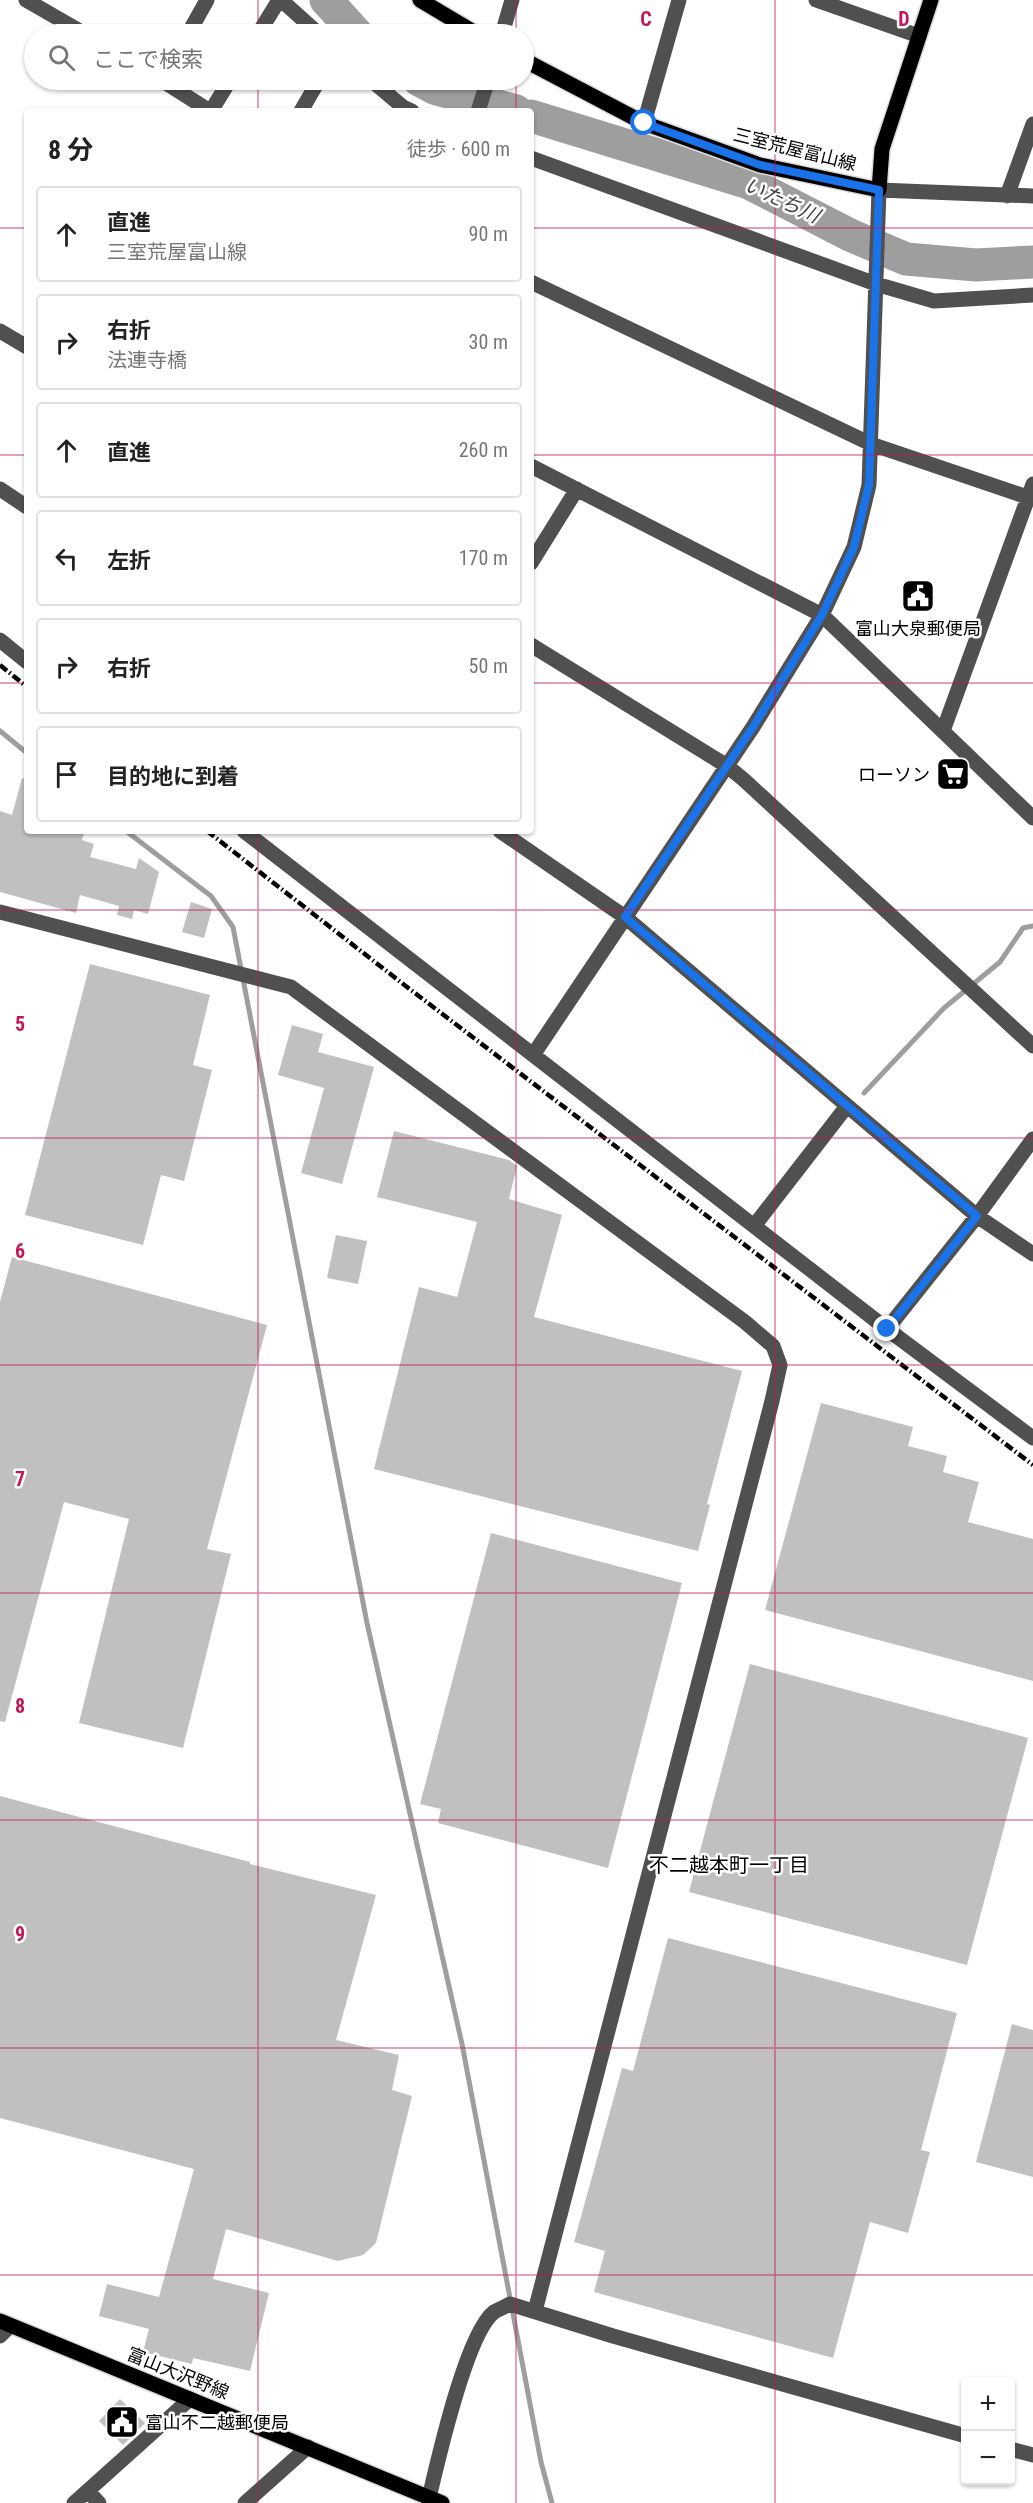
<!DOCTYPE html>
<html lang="ja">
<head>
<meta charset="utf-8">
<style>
  :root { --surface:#fff; --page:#f2f2f2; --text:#222; --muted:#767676; --line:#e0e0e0 }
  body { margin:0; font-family:"Roboto Condensed","Noto Sans JP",sans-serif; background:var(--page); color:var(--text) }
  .controls { position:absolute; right:18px; bottom:18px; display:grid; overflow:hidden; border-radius:6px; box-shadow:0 2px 4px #0004 }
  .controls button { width:54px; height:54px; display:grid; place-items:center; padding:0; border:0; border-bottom:2px solid var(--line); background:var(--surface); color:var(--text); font:30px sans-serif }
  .stop { position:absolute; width:18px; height:18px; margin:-14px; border:4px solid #1a73e8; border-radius:50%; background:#fff }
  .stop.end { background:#1a73e8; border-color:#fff; box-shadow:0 2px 6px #0008 }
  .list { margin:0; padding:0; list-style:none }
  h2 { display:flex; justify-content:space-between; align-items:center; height:78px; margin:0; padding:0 24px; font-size:26px }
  h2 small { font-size:20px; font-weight:400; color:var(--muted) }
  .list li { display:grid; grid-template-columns:39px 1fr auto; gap:18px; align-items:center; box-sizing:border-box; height:96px; margin:0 12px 12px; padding:0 12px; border:2px solid var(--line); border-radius:6px }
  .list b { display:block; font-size:22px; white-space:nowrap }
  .list p { margin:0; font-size:20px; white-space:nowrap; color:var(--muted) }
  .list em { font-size:20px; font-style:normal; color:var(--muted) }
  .icon { flex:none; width:33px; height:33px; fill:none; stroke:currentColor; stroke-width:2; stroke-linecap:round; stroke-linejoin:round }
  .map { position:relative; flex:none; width:1033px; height:2503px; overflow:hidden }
  .search { position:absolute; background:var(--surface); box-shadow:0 2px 4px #0004; left:24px; top:24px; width:510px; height:66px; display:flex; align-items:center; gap:15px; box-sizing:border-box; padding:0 21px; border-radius:33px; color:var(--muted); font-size:22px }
  .panel { position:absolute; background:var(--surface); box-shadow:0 2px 4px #0004; left:24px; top:108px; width:510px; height:726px; border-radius:6px }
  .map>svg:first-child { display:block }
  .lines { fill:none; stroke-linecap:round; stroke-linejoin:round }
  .stream { stroke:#9e9e9e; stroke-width:5 }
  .river { stroke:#9e9e9e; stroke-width:33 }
  .building { fill:#c0c0c0 }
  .major-casing { stroke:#dbdbdb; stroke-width:18 }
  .minor { stroke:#505050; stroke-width:15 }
  .major { stroke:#000; stroke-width:15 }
  .rail { stroke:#000; stroke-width:4.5; stroke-dasharray:9 3 1.5 3; stroke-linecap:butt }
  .route { stroke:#1a73e8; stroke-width:8 }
  .grid { fill:none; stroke:#c2185b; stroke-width:1.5; stroke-opacity:0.55 }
  .labels { text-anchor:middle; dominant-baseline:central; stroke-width:5; stroke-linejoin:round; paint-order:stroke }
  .street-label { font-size:18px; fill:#000; stroke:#fff }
  .poi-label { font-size:18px; fill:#000; stroke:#fff }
  .water-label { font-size:20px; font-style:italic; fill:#3f3f3f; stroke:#fff }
  .neighbourhood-label { font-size:20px; fill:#000; stroke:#fff }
  .grid-label { font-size:20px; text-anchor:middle; font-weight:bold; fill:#c2185b; stroke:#fff; stroke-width:5; stroke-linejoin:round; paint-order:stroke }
</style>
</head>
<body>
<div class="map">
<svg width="1033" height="2503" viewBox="0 0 1033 2503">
  <rect width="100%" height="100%" fill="#fff"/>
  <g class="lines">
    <path class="stream" d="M0,731L27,753
      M126,831L211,896L233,927L367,1623L462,2044L541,2462L552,2503
      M864,1093L944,1008L1000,962L1023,928L1033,926"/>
    <path class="river" d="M326,0L357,34
      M419,80L434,88L516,111
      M531,116L749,183L850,235L906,259L976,265L1033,262"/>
  </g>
  <path class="building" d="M22,778L27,779V831H75L84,833L82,840L94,844L90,857L136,869L139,858L159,872L148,914L134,910L132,919L117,915L119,906L80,895L76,913L0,892V811L12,815Z
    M191,902L212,909L204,938L182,932Z
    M90,964L210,995L193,1065L212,1070L184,1181L161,1175L143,1245L25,1215Z
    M292,1025L323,1034L318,1052L374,1067L342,1184L301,1173L324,1088L278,1075Z
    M394,1131L509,1160L517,1166L509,1199L562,1215L534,1317L742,1371L707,1504L710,1505L698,1551L374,1469L419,1287L457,1297L477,1222L377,1197Z
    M336,1235L367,1241L358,1284L327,1278Z
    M12,1257L267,1325L207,1549L231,1554L183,1748L79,1723L129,1519L64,1502L5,1722L0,1721V1302Z
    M821,1403L913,1427L908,1446L947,1456L943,1472L979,1482L968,1522L1033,1539V1681L765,1610Z
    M491,1533L682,1583L608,1868L438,1823L441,1809L420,1804Z
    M750,1664L1028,1738L967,1965L689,1892Z
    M0,1796L250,1862V1864L376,1895L336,2040L399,2055L392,2090L412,2096L376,2243L363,2255L338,2261L226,2229L213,2279L269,2293L250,2371L193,2358L192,2364L143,2352L149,2329L99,2316L107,2284L159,2297L194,2169L0,2118Z
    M668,1938L957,2013L921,2150L930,2152L908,2233L870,2222L833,2358L594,2292L605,2251L574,2242L622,2068L633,2071Z
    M1012,2024L1033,2030V2177L976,2162Z
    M120,2399L145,2423L123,2445L99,2421Z"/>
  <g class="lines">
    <defs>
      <path id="major" d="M420,0L477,34
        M524,60L644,123L760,165L879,190L882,149L931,0
        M0,2321L442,2503"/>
    </defs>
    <use href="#major" class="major-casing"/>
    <path class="minor" d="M26,0L85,34
      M281,0L319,34
      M816,0L919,36
      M188,34L207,0
      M258,34L279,0
      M502,34L512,0
      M161,80L210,111
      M371,80L403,107L412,111
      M211,111L230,80
      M301,111L319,80
      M478,111L488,80
      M644,123L679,0
      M531,158L876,284L934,301L1033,295
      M1007,196L1033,124
      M531,282L871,444L1033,499
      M0,331L27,347
      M531,466L822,615L1033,818
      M0,489L27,507
      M531,563L577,489
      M0,640L27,662
      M531,645L727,766L743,779L1033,1046
      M943,731L1033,484
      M244,831L887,1329L1033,1438
      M500,831L625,917L977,1216L1033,1254
      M0,912L291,987L745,1322L773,1346L780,1365L772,1401L535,2311
      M533,1055L753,727L822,615L854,547L869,485L879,190L1033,196
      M754,1226L847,1106
      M887,1329L977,1216L1033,1139
      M0,2336L10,2326
      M1010,2449L1033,2455
      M88,2491L99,2503
      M429,2498C438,2460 466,2334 494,2312C499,2309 505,2307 510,2304L613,2336L966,2436
      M74,2503L190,2399
      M245,2503L308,2447"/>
    <use href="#major" class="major"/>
    <path class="rail" d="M0,665L27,687
      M207,831L407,987L1033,1465"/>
  </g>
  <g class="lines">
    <path class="route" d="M644,123L760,165L879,190L869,485L854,547L822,615L753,727L625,917L977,1216L887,1329"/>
  </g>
  <path class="grid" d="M258,0V34M516,0V34M775,0V2503M258,80V111M516,80V111M0,228H27M531,228H1033M0,455H27M531,455H1033M0,683H27M531,683H1033M258,831V2503M516,831V2503M0,910H1033M0,1138H1033M0,1365H1033M0,1593H1033M0,1820H1033M0,2048H1033M0,2275H1033"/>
  <defs>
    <symbol id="civic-square" viewBox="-11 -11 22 22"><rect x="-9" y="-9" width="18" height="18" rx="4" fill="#000" stroke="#fff"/><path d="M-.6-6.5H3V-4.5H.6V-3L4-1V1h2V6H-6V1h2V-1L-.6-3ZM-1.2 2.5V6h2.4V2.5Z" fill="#fff"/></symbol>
    <symbol id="supermarket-square" viewBox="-11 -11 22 22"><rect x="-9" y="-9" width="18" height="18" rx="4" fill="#000" stroke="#fff"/><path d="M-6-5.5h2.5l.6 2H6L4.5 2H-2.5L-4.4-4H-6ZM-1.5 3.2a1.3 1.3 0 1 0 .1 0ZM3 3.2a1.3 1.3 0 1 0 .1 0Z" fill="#fff"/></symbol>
  </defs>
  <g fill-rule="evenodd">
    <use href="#civic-square" x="899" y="577" width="38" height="38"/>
    <use href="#supermarket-square" x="934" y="755" width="38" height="38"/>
    <use href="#civic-square" x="103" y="2403" width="38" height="38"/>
  </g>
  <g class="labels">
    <g class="street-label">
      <text transform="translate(795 149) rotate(14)">三室荒屋富山線</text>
      <text transform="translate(178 2373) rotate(22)">富山大沢野線</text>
    </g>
    <g class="poi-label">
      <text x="918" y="628">富山大泉郵便局</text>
      <text x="930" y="774" text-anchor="end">ローソン</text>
      <text x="145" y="2422" text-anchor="start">富山不二越郵便局</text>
    </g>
    <g class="water-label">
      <text transform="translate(782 200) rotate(25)">いたち川</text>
    </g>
    <g class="neighbourhood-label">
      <text x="729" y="1865">不二越本町一丁目</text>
    </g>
  </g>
  <g class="grid-label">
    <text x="646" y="26">C</text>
    <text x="904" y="26">D</text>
    <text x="20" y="1031">5</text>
    <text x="20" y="1258">6</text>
    <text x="20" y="1486">7</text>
    <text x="20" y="1713">8</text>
    <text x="20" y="1941">9</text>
  </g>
</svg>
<div class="controls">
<button>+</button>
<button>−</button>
</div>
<div class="stop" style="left:644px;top:123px"></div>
<div class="stop end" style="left:887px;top:1329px"></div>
<div class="search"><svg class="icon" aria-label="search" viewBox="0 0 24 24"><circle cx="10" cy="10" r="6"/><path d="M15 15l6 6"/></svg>ここで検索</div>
<section class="panel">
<h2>8 分<small>徒歩 · 600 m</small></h2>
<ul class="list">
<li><svg class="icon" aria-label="ahead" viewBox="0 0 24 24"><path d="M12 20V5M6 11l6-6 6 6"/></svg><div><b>直進</b><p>三室荒屋富山線</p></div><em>90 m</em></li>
<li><svg class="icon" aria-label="right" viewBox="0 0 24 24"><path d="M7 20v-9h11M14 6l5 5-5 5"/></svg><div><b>右折</b><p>法連寺橋</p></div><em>30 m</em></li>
<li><svg class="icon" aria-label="ahead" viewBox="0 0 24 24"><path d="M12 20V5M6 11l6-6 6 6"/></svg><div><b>直進</b></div><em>260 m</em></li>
<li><svg class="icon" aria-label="left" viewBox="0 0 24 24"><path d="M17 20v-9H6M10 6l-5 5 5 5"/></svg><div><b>左折</b></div><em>170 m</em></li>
<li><svg class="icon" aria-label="right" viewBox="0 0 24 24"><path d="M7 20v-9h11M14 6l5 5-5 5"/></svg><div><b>右折</b></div><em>50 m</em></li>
<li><svg class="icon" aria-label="arrive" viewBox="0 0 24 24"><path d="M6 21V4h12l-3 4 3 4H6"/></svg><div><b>目的地に到着</b></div></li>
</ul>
</section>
</div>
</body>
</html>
